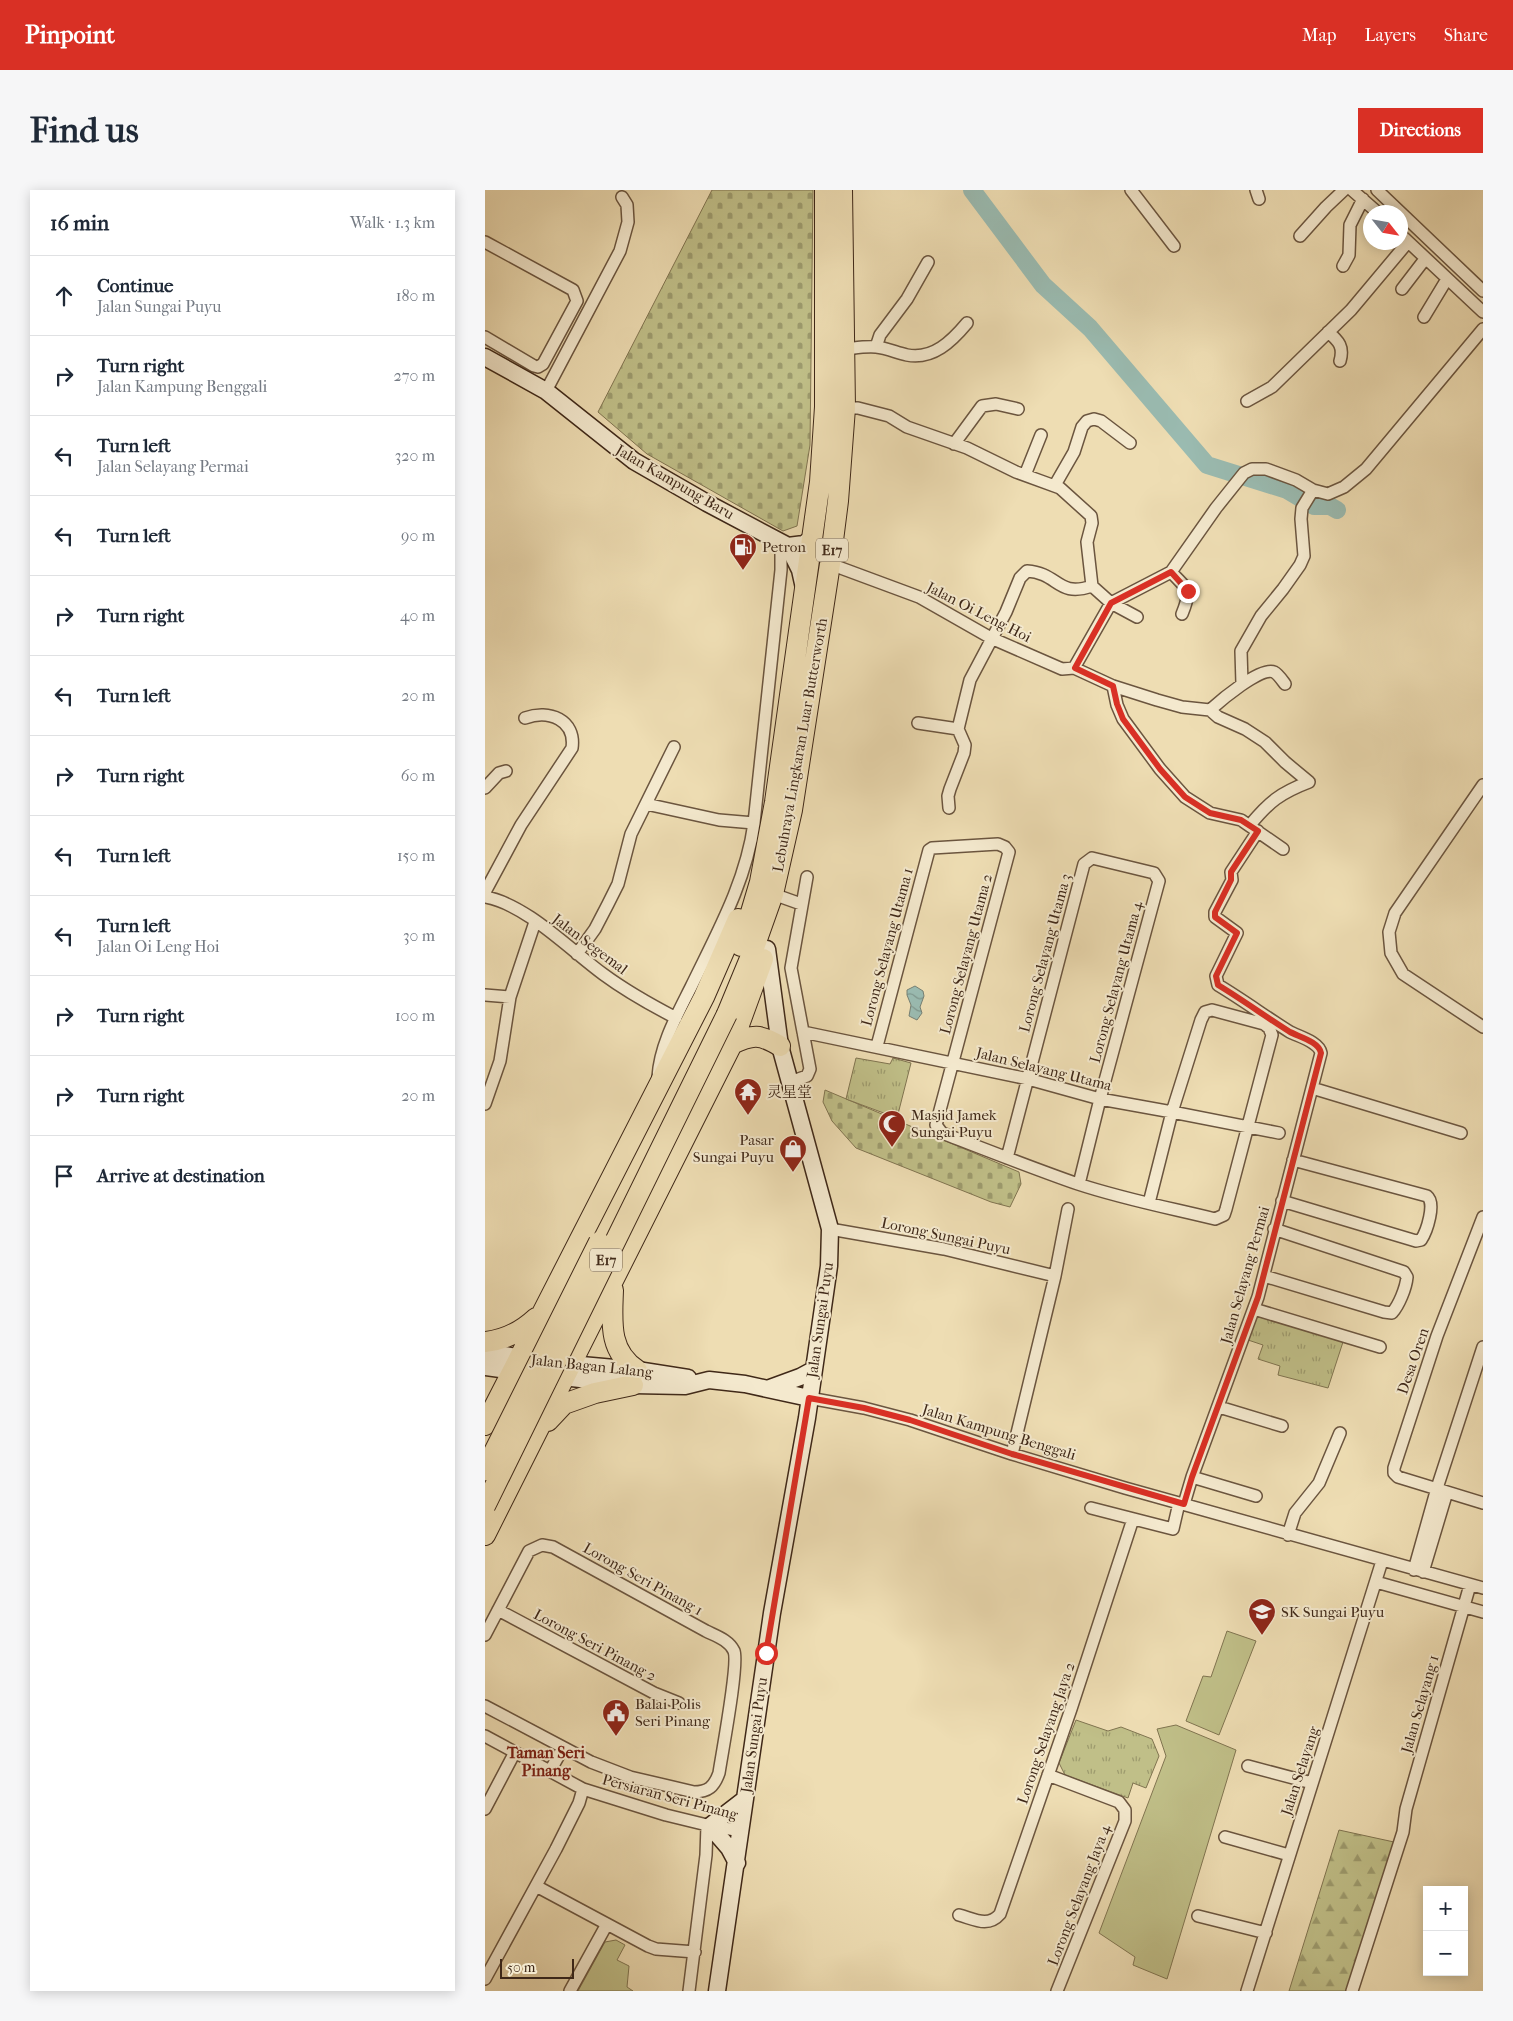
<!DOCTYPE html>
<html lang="en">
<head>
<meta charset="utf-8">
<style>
  :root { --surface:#fff; --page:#f6f6f7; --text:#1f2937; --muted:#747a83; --line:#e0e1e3; --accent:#d93025 }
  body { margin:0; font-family:"IM FELL French Canon","Noto Serif SC",serif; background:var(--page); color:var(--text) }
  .controls { position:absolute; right:15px; bottom:15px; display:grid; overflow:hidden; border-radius:0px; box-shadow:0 2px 12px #0003 }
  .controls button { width:45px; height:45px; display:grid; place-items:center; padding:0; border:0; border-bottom:1px solid var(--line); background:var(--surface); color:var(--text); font:25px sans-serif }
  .compass { position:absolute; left:878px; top:15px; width:45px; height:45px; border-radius:50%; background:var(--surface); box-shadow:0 2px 12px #0003; rotate:121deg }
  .scale { position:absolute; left:15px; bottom:12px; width:74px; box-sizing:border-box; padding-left:5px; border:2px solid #3f2818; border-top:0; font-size:14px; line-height:18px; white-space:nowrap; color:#3f2818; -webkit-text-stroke:4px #f4e9ce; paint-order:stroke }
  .stop { position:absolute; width:15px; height:15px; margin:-11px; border:4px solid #d93025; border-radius:50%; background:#fff }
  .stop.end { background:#d93025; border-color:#fff; box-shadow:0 1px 5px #0008 }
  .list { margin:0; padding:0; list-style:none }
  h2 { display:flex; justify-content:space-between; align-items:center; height:65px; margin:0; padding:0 20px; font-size:21px }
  h2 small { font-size:16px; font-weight:400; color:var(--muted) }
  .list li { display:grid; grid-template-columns:32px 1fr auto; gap:15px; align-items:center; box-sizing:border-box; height:80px; padding:0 20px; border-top:1px solid var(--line) }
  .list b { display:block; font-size:19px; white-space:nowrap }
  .list p { margin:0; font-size:16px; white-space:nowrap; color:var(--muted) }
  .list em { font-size:16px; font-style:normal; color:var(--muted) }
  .icon { flex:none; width:28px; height:28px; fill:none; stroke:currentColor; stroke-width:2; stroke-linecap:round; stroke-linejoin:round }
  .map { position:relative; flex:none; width:998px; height:1801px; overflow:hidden; border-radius:0px }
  header { display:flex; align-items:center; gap:30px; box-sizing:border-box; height:70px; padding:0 25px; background:var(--accent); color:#fff }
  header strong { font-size:24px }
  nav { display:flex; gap:28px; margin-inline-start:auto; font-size:18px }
  .intro { display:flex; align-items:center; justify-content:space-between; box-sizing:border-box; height:120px; padding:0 30px }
  h1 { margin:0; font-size:35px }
  .button { padding:12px 22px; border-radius:0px; background:var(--accent); color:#fff; font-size:18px; font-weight:700 }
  main { display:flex; gap:30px; padding:0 30px }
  aside { flex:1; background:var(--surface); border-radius:0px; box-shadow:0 2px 12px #0003 }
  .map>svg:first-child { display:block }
  .green { fill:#c0bf88; stroke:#807450 }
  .forest { fill:url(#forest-firs); stroke:#807450 }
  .cemetery { fill:url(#cemetery-stones); stroke:#807450 }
  .park { fill:url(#park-tufts); stroke:#807450 }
  .water { fill:url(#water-waves); stroke:#768074 }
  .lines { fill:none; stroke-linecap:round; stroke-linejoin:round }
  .river { stroke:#9abbb1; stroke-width:18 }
  .street-casing { stroke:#6b553f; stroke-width:14 }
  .secondary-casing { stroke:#3f2818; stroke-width:19 }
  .highway-casing { stroke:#3f2818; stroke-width:22 }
  .street { stroke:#f4e9ce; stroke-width:11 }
  .secondary { stroke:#f4e9ce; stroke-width:16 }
  .highway { stroke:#eeddb3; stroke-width:20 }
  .highway-bridge-casing { stroke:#3f2818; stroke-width:22; stroke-linecap:butt }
  .highway-bridge { stroke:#eeddb3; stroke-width:20 }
  .route { stroke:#d93025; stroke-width:6 }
  .labels { text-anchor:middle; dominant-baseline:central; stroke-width:4; stroke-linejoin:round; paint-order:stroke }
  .shield { fill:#f4e9ce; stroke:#75624f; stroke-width:1 }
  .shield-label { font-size:14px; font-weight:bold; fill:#3f2818 }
  .street-label { font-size:15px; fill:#3f2818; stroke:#f4e9ce }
  .poi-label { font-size:15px; fill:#3f2818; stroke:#f4e9ce; text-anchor:start }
  .neighbourhood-label { font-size:16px; font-weight:bold; fill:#7a1f14; stroke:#f4e9ce }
</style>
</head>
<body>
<header>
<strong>Pinpoint</strong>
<nav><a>Map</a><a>Layers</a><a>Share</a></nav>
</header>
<div class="intro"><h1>Find us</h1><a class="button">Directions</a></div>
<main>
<aside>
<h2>16 min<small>Walk · 1.3 km</small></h2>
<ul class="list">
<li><svg class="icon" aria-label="ahead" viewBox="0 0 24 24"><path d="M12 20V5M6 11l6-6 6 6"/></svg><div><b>Continue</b><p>Jalan Sungai Puyu</p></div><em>180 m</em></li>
<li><svg class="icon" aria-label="right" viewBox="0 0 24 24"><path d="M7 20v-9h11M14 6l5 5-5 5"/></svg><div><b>Turn right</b><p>Jalan Kampung Benggali</p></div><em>270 m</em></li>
<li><svg class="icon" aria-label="left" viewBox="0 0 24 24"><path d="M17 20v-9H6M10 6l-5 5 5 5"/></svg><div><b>Turn left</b><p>Jalan Selayang Permai</p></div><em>320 m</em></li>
<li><svg class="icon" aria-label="left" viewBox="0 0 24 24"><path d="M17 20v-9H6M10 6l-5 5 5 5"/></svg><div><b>Turn left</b></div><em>90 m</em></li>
<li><svg class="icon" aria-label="right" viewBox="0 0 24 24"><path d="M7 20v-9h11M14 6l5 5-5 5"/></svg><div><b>Turn right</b></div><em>40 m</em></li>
<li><svg class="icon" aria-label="left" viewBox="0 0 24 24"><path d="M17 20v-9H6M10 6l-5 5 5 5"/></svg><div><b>Turn left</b></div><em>20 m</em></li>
<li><svg class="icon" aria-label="right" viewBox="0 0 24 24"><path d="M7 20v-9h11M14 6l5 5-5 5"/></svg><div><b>Turn right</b></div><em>60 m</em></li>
<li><svg class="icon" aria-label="left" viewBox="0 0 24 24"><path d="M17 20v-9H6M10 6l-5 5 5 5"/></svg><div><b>Turn left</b></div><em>150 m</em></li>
<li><svg class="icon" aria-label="left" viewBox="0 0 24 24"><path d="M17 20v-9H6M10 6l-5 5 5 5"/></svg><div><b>Turn left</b><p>Jalan Oi Leng Hoi</p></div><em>30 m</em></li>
<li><svg class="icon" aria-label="right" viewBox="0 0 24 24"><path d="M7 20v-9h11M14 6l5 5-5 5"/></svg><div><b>Turn right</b></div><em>100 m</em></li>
<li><svg class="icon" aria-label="right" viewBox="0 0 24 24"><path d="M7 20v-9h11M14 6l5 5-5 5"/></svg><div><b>Turn right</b></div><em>20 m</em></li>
<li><svg class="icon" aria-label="arrive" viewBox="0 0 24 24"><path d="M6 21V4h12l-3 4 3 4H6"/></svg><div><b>Arrive at destination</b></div></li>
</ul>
</aside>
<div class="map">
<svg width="998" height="1801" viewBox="0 0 998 1801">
  <defs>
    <pattern id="forest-firs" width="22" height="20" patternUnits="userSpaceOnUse" patternTransform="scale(1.25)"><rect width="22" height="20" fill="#c0bf88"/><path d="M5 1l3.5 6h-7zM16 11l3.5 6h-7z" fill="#9d9b6e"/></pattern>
    <pattern id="cemetery-stones" width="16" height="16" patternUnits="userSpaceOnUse" patternTransform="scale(1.25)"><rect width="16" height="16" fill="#c0bf88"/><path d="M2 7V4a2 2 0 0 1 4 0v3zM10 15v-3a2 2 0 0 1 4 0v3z" fill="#9d9b6e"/></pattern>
    <pattern id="park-tufts" width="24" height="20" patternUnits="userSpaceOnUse" patternTransform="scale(1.25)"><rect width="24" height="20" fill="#c0bf88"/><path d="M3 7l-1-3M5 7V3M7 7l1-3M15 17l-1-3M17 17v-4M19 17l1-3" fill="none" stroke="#9d9b6e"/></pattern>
    <pattern id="water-waves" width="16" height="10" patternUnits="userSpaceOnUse" patternTransform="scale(1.25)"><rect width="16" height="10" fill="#9abbb1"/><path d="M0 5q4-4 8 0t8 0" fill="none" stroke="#7f988f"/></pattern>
  </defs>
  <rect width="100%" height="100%" fill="#eeddb3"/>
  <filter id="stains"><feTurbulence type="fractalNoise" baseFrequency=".004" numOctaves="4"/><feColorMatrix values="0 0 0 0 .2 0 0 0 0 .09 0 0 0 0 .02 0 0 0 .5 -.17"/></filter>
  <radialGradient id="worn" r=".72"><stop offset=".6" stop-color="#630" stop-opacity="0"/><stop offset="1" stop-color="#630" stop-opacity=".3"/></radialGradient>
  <path class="green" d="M742,1441L771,1451L734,1545L701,1531L718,1486L726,1487Z
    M691,1535L751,1560L682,1789L648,1775L650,1767L614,1743L681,1566L672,1539Z
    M131,1750L140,1755L132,1770L144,1776L142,1797L148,1801H93L120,1752Z"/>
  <path class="forest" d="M854,1640L909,1652L861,1801H804Z"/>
  <path class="cemetery" d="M227,0H328L325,255L312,336L298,341L162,264L113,222Z
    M340,900L534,982L536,994L525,1017L506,1012L371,958L347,931L338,912Z"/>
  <path class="park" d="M371,868L405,874L408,868L426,873L412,928L361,909Z
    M780,1125L858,1152L843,1198L793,1185L795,1176L773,1169L778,1155L763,1150L772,1127Z
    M591,1530L623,1541L636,1537L667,1549L674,1566L661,1598L648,1593L643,1608L580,1585L574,1573Z"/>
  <path class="water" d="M430,796L438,801L439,806L435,817L437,823L432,830L424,826L426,815L422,805V800Z"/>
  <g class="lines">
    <path class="river" d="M487,0L558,95L605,138L722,275L802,300L829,316H845L852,320"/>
    <defs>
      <path id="street" d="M646,0L689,56
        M771,0L774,9
        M867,0L892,22
        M892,0L998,101
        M916,45L998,122
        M815,46L841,17L859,0
        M0,52L88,100L92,111L58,174L53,177L49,176L0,147
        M858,76L864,65L865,35L878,9
        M917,99L940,69
        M939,127L962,89
        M843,142C854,151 859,157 855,171
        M391,157L395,145L422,109L443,72
        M360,159C370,158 381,156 391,157C402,158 412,163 422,165C448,170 467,151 482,133
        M61,201L135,61L143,32L142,15L137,7
        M762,211L787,197L866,120L923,52
        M360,218H373L404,226L422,237L482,258L531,282L575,298L606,326L607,333L602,352L607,396
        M469,254L497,216L511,214L533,219
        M540,285L556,245
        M570,295L589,262L597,237L602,231L609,229L616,231L645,253
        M345,374L434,407L506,448L577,479L589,478L628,496L672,510L697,517L725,520L733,527L760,539L780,552L800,572L824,592C795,603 784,612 765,635
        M686,382C703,400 707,399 697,424
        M589,478L626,413L686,382L731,318L759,283L767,279H781L811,290L828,300L843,304L859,297L881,279L998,139
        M757,494L756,461L776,426L798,399L815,375L819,366L816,329L817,318L828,300
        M628,496L632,515L638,529L675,579L700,607L725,623L756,630L798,659
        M725,520C735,511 776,476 789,482C793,484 797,490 800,494
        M433,533L473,539
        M998,595L910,723L904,742L906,763L918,784L998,837
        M0,598L14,583L21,581
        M161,614L234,630L269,633
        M464,618L463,606L465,599L479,563L480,555L473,539L485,490L521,422L535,388L542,381C574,383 572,408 607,396L626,413L652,427
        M0,702L36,635L87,558C91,530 64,519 40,528
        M288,704L316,714
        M0,707C41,714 85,760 118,784C141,801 166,815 191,828
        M92,764L110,739L123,714L133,694L146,644L189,557
        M0,805L25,807
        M318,842L543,889L615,909L687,922L794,943
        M392,856L444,660L447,658L513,654L520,657L524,662L451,935L457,943C502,960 547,978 593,994C638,1009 685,1018 730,1029L739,1025L741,1019L787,845L784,838L779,834L727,820L720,822L716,830L687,922L664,1013
        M173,887C175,855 192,825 206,797C232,743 261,692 269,633L296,380V352
        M305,892L322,886L325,879L306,778L322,687
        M827,898L976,943
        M0,914L15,871L25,807L50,732
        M522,968L599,674L607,668L669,683L674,691L615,909L594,994
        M797,1011L931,1051L936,1050C942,1041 951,1013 942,1006L808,970
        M998,1027L952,1146L909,1278V1283L913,1287L998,1313
        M345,1039L459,1059L570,1086
        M779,1086L899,1122L907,1123C914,1115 921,1098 922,1087L919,1082L789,1039
        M769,1119L895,1157
        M324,1208L379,1218L425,1230L527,1264L640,1298L998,1398
        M734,1217L797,1236
        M527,1264L570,1086L583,1019
        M707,1287L771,1306
        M699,1314L707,1287L773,1107L836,863C834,852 815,847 805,842C781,827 758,810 733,795L731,786L752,743L730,727V722L747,690L746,682L773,641
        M606,1318L688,1339L694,1313
        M803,1345L810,1323L834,1293L855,1243
        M929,1380L952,1298L998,1157
        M938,1382L962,1302
        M891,1392L998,1422
        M13,1420L169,1503L194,1513
        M0,1445L44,1361L57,1355L68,1357L221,1441C231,1446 244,1450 249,1461C254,1474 237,1563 234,1583C229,1597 223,1602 209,1602L145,1587L106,1572L0,1516
        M0,1546L98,1599L181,1625L222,1635L256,1641
        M763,1576L827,1593
        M65,1581L78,1558
        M563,1585L634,1612L640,1620V1631L572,1801
        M0,1619L30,1562
        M740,1647L804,1665
        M51,1696L163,1756L171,1759L210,1762
        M474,1725C489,1729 503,1738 515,1724L586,1519L648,1329
        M713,1726L781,1743
        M0,1789L71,1659L94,1613L98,1599
        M85,1801L122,1734
        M204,1801L221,1665L222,1635
        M762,1801L897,1371
        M867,1801L918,1642L921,1619L985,1395"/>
      <path id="secondary" d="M0,167L61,201L149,271L222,313L303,356L319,354L327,348
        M303,356L315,380L319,398
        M0,1162L45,1169
        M74,1173L152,1180L203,1188
        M0,1177L37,1182
        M69,1186L148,1195L200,1196L224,1190L260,1194L324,1208
        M285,1198L315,1187L328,1180
        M252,1673L244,1658L225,1636L260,1609
        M232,1801L287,1423L322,1228L344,1076L345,1039L295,856L282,759"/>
      <path id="highway" d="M256,756L275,692L290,612L335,292L340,217V0
        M242,824L266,766L288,704L307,620L345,374L353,311L360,218L357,0
        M247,854C268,844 275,844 295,856
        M128,1100C127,1131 123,1161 152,1180
        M0,1152C20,1150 36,1142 51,1128
        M63,1231L79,1214L110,1203L148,1195
        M0,1235L219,807L253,729
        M0,1345L247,854L278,769"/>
    </defs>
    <use href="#street" class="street-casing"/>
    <use href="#secondary" class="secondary-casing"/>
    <use href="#highway" class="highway-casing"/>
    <use href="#street" class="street"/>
    <use href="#secondary" class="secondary"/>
    <use href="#highway" class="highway"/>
    <defs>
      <path id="highway-bridge" d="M0,1280L114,1052
        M0,1316L242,824"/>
    </defs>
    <use href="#highway-bridge" class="highway-bridge-casing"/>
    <use href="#highway-bridge" class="highway-bridge"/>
  </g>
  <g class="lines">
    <path class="route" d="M281,1463L324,1208L379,1218L425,1230L527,1264L699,1314L707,1287L773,1107L836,863C834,852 815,847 805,842C781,827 758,810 733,795L731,786L752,743L730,727V722L746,690V682L773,641L756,630L725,623L700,607L675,579L638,529L632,514L628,496L590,478L626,413L686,382L703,401"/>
  </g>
  <defs>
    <symbol id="fuel-pin" viewBox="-11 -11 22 30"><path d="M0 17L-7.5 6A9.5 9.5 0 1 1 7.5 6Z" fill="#8f2418" stroke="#f4e9ce"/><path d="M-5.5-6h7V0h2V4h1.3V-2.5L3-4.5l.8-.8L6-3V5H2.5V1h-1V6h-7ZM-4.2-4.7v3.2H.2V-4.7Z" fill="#fff"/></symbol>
    <symbol id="temple-pin" viewBox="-11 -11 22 30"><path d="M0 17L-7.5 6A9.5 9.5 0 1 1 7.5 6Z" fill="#8f2418" stroke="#f4e9ce"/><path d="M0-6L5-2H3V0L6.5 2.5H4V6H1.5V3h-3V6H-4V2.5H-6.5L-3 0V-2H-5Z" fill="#fff"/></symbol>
    <symbol id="mosque-pin" viewBox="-11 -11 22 30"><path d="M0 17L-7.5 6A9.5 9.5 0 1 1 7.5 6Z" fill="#8f2418" stroke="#f4e9ce"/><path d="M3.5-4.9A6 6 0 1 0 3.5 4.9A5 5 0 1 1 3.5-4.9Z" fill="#fff"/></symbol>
    <symbol id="shop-pin" viewBox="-11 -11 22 30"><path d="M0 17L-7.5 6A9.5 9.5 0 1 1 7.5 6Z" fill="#8f2418" stroke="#f4e9ce"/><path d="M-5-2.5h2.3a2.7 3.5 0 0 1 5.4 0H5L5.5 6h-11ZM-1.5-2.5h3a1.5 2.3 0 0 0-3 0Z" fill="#fff"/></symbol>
    <symbol id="school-pin" viewBox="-11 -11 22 30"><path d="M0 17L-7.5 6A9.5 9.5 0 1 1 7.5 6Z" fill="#8f2418" stroke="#f4e9ce"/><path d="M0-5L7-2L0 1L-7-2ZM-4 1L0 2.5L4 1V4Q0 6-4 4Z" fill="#fff"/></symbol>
    <symbol id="civic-pin" viewBox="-11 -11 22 30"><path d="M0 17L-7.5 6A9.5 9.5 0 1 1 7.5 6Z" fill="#8f2418" stroke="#f4e9ce"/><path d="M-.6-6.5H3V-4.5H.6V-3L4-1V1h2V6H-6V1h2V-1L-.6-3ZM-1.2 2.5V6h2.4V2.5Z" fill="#fff"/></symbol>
  </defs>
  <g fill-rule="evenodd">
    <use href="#fuel-pin" x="242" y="341" width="32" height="43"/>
    <use href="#temple-pin" x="247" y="886" width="32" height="43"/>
    <use href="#mosque-pin" x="391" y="918" width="32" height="43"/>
    <use href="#shop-pin" x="292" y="943" width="32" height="43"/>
    <use href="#school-pin" x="761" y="1406" width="32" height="43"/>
    <use href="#civic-pin" x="115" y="1507" width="32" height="43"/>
  </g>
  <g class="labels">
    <g class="shield">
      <rect x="331" y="348.5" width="32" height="23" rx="4"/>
      <rect x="105" y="1058.5" width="32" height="23" rx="4"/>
    </g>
    <g class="shield-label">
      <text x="347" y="360">E17</text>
      <text x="121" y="1070">E17</text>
    </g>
    <g class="street-label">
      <text transform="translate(190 292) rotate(30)">Jalan Kampung Baru</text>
      <text transform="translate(494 422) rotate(27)">Jalan Oi Leng Hoi</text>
      <text transform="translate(315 555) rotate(-80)">Lebuhraya Lingkaran Luar Butterworth</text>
      <text transform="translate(105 754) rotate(37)">Jalan Segemal</text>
      <text transform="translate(402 757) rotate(-75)">Lorong Selayang Utama 1</text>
      <text transform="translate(560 763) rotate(-75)">Lorong Selayang Utama 3</text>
      <text transform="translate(481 764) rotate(-75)">Lorong Selayang Utama 2</text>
      <text transform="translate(631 792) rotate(-75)">Lorong Selayang Utama 4</text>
      <text transform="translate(559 879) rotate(14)">Jalan Selayang Utama</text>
      <text transform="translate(461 1046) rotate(12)">Lorong Sungai Puyu</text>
      <text transform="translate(760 1085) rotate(-74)">Jalan Selayang Permai</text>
      <text transform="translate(335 1130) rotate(-82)">Jalan Sungai Puyu</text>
      <text transform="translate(928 1171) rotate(-71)">Desa Oren</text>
      <text transform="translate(107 1176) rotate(6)">Jalan Bagan Lalang</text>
      <text transform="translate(514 1242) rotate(17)">Jalan Kampung Benggali</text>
      <text transform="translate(158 1389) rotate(29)">Lorong Seri Pinang 1</text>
      <text transform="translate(110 1455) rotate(28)">Lorong Seri Pinang 2</text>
      <text transform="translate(935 1514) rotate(-74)">Jalan Selayang 1</text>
      <text transform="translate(561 1543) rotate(-71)">Lorong Selayang Jaya 2</text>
      <text transform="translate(269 1545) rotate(-82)">Jalan Sungai Puyu</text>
      <text transform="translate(815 1581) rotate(-72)">Jalan Selayang</text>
      <text transform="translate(185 1607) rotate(15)">Persiaran Seri Pinang</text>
      <text transform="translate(594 1705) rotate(-69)">Lorong Selayang Jaya 4</text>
    </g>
    <g class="poi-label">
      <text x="277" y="357">Petron</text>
      <text x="282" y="902">灵星堂</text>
      <text x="426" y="925">Masjid Jamek<tspan x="426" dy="17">Sungai Puyu</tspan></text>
      <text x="289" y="950" text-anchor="end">Pasar<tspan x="289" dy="17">Sungai Puyu</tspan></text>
      <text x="796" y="1422">SK Sungai Puyu</text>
      <text x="150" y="1514">Balai Polis<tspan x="150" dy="17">Seri Pinang</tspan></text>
    </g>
    <g class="neighbourhood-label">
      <text x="61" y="1562">Taman Seri<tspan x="61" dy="18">Pinang</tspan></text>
    </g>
  </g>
  <rect width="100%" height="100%" filter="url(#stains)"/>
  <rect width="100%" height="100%" fill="url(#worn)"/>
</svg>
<div class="controls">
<button>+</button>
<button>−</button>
</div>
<svg class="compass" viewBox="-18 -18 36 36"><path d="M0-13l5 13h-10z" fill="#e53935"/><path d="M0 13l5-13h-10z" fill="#747a83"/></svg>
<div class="scale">50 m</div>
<div class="stop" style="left:281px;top:1463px"></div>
<div class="stop end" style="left:703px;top:401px"></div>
</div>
</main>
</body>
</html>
